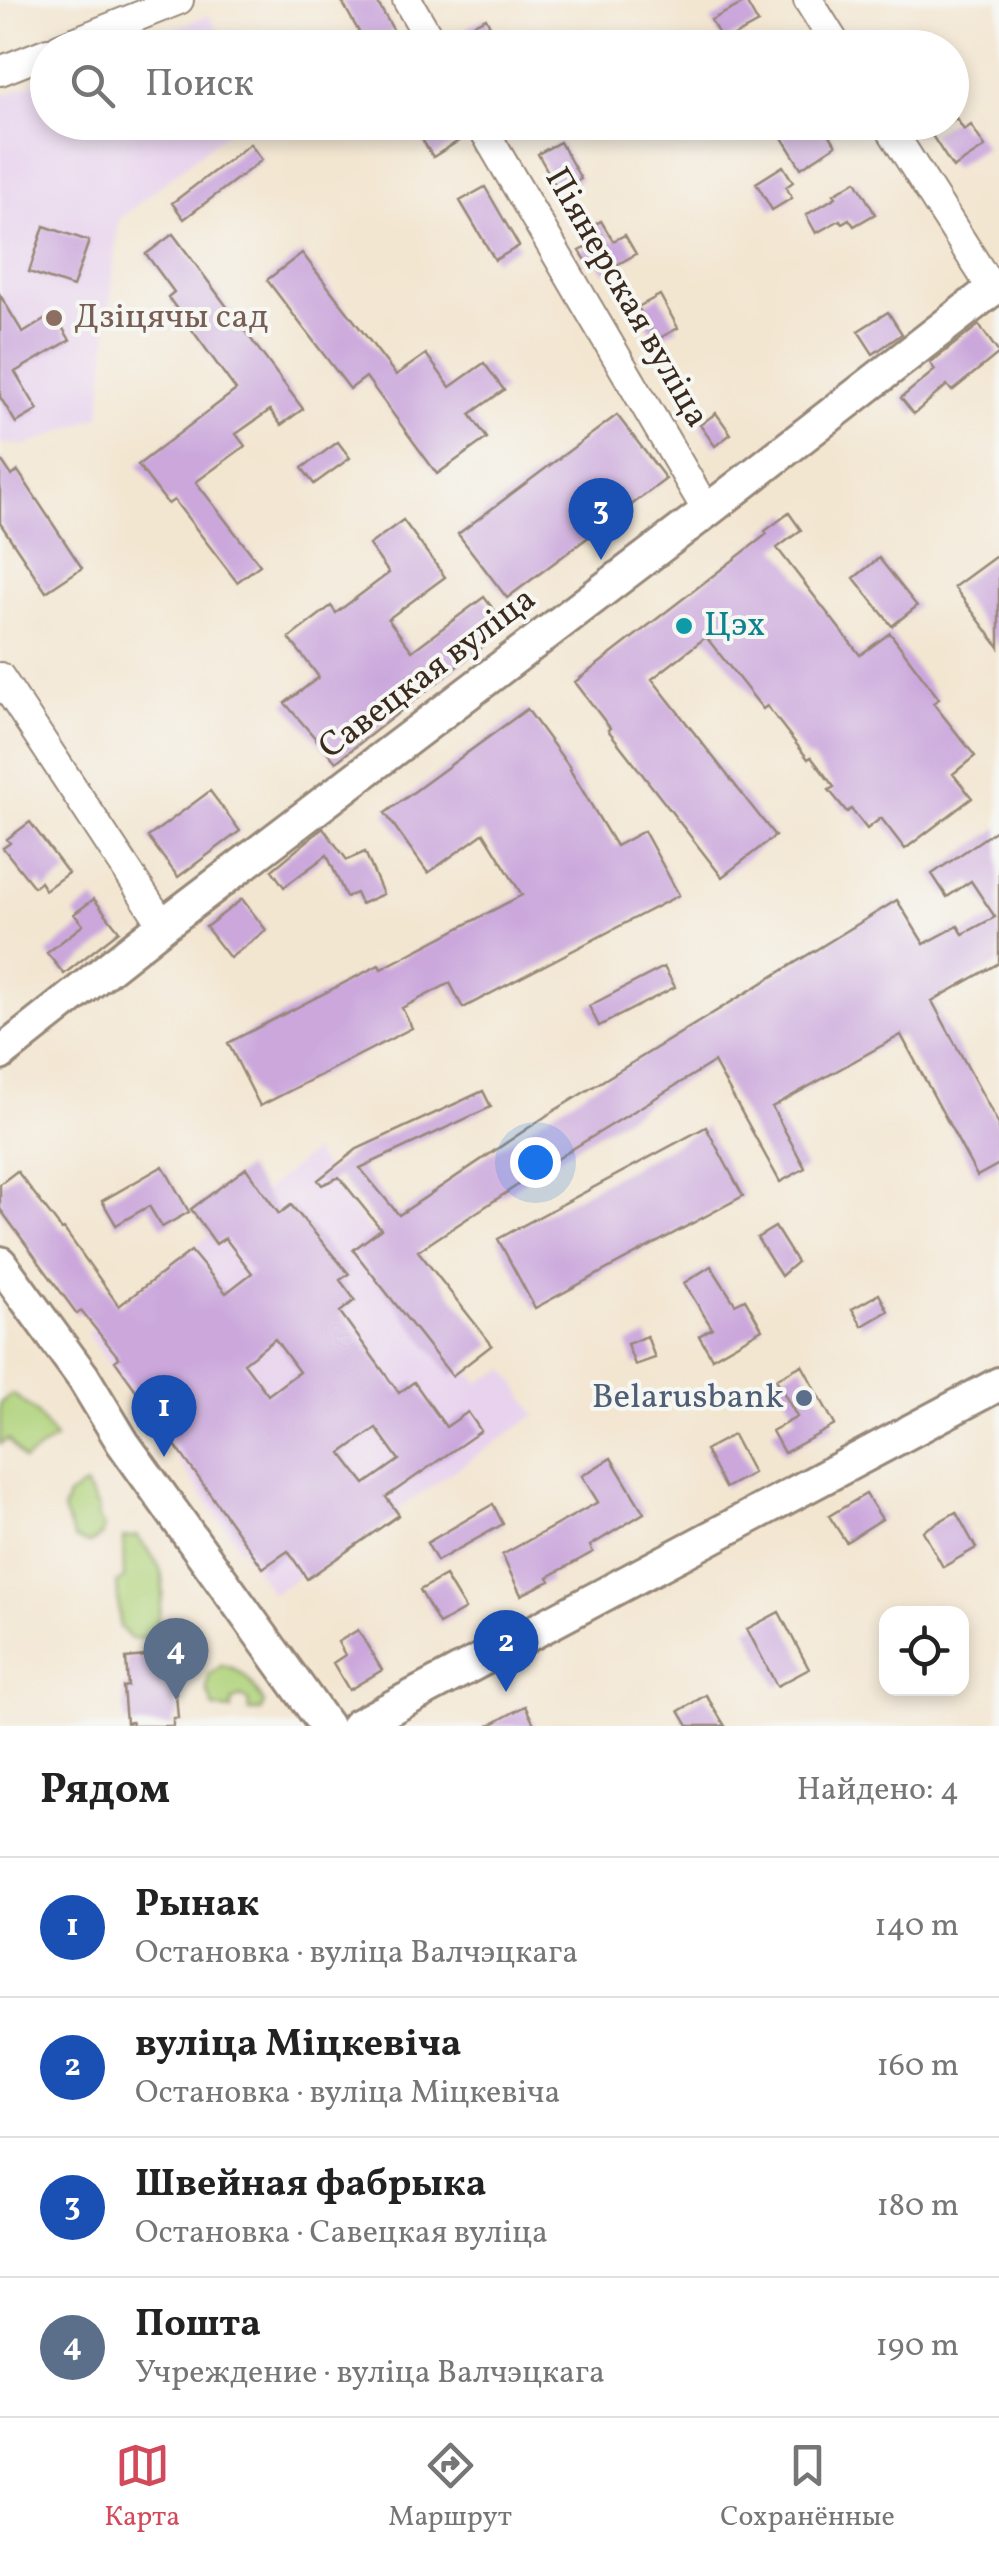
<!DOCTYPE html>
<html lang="ru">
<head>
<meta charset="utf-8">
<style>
  :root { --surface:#fff; --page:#f2f2f2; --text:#222; --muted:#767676; --line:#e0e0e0; --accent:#d1495b }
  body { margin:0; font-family:Vollkorn,serif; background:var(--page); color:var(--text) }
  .controls { position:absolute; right:30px; bottom:30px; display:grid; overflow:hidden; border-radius:20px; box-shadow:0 5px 15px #0003 }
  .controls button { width:90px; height:90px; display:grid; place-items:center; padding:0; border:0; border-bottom:2px solid var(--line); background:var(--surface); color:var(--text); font:50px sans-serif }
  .you { position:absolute; left:535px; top:1162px; width:35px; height:35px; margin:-25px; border:8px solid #fff; border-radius:50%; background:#1a73e8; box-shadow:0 0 0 15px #1a73e833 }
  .badge { display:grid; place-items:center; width:65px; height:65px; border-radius:50%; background:var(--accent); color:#fff; font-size:32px; font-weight:700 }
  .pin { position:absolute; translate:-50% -82px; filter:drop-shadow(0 2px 5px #0008) }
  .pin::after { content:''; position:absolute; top:52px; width:35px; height:30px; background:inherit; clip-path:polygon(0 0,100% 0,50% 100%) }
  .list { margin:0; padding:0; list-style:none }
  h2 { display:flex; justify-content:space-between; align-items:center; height:130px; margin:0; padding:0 40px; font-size:42px }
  h2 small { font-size:32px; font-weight:400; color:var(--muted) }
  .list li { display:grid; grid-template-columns:65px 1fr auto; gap:30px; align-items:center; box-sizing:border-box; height:140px; padding:0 40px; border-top:2px solid var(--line) }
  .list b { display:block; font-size:38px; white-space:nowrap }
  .list p { margin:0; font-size:32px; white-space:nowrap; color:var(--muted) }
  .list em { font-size:32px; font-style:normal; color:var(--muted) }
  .icon { flex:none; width:55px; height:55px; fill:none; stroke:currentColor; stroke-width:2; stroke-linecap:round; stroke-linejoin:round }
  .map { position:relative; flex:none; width:999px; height:1726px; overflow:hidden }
  .search { position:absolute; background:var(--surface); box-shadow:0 5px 15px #0003; left:30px; right:30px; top:30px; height:110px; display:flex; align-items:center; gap:25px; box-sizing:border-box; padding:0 35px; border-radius:55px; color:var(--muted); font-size:38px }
  .sheet { height:690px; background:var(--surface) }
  nav { display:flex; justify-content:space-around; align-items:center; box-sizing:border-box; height:140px; border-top:2px solid var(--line); background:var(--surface); font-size:28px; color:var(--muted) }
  nav a { display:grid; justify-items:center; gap:5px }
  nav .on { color:var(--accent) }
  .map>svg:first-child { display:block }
  .built { fill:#e8d2ee }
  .green { fill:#b0d37c; stroke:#767e4d; stroke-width:2.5 }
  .building { fill:#cba7dc; fill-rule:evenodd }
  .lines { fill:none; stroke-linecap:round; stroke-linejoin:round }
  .minor-casing { stroke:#978878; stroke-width:32 }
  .tertiary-casing { stroke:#978878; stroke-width:38 }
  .minor { stroke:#fff; stroke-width:28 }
  .tertiary { stroke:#fff; stroke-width:32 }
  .education-dot { fill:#8d6e63; stroke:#f6f6f2; stroke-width:4 }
  .culture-dot { fill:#0f9aa8; stroke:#f6f6f2; stroke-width:4 }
  .service-dot { fill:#5c6f8a; stroke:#f6f6f2; stroke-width:4 }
  .labels { text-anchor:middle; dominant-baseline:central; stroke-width:8; stroke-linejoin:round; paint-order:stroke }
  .street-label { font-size:35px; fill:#3b2a1e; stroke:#f6f6f2 }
  .education-label { font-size:35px; fill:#785e54; stroke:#f6f6f2; text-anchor:start }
  .culture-label { font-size:35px; fill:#0d838f; stroke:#f6f6f2; text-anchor:start }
  .service-label { font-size:35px; fill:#4e5e75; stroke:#f6f6f2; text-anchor:end }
</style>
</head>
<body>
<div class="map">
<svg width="999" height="1726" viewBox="0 0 999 1726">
  <rect width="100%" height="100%" fill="#f6f6f2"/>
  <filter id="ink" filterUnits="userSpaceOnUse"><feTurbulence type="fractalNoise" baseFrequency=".01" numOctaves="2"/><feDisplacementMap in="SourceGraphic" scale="20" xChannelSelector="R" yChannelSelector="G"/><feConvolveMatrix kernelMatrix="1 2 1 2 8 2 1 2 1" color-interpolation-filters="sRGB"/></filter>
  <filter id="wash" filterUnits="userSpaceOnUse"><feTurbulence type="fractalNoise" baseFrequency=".0048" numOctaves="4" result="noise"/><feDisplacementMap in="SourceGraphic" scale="40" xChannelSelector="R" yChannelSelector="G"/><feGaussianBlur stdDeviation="2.25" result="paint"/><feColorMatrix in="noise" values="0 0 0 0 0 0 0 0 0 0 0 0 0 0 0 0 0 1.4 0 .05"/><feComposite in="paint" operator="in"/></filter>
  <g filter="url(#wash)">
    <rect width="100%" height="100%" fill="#f3e6d1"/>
    <path class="built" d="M209,15L228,47H125Z
      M47,78L48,122L238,123L118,220L100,416L28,445L0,444V97Z
      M313,1152L478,1383L506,1369L536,1415L273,1594L87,1333Z"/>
    <path class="green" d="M13,1394L36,1412L55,1439L24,1460L8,1439L0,1444V1403Z
      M85,1486L99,1509L98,1517L104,1527L101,1536L89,1544L75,1539L63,1511L68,1496Z
      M137,1536C144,1546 157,1559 161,1571C166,1589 159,1621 151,1637L131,1639L120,1627L117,1583L124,1579L123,1538Z
      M222,1665C245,1669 252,1685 264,1703L261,1711H249L248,1701L240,1697L232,1702V1710L214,1708L207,1690L209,1675Z"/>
    <g id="blocks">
      <path class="building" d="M341,0H376L394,31L367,46Z
        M746,2L758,23L723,42L711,20Z
        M486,18L501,48H476L466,28Z
        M956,118L964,130L971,125L985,147L953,168L931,134Z
        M411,122H449L460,140L433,157Z
        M803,122H822L836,145L801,168L781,136Z
        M560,142L581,179L559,191L538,154Z
        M250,144L262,160L184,219L172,203Z
        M783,166L793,182L786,187L792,198L772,210L756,183Z
        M856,181L875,214L854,226L849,219L842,223L840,220L816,233L806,215L836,197L834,194Z
        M485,187L519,246L495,260L460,201Z
        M601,221L613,241L625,235L636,254L604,272L598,260L589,265L580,251L589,246L582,232Z
        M44,226L89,241L73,287L29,272Z
        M173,234L303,409L281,425L270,410L236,434L245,446L196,482L260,565L237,582L174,500L168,504L138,465L236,390L168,297L174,292L146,254Z
        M302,253L396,375L426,354L450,387L484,363L504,390L470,414L487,438L437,474L366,377L350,389L267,280Z
        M0,295L23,333L54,314L70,340L15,372L38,410L16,423L0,397Z
        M660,295L678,328L656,340L638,307Z
        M888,312L902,334L873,354L858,331Z
        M979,325L999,353L952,391L947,385L914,414L901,398L935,370L930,363Z
        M716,413L731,434L715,446L700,425Z
        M617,415L666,479L507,598L458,534Z
        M338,442L350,458L314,484L302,468Z
        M0,458L12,476L18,471L82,568L46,592L0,523Z
        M789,513L801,530L777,548L860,655L890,633L939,699L933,703L975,756L953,774L972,798L905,849L881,818L867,829L851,809L847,812L829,790L834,787L811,757L808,759L767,706L763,709L706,637L652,679L775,836L722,877L608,730L610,728L575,682L767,534L765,531Z
        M403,520L445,577L388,619L412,651L484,597L507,627L336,762L285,703L319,677L289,638L331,606L336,613L389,573L369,545Z
        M999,554V647L954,587Z
        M879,558L917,606L892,626L854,578Z
        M527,709L571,769L570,770L616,846L644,831L679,895L463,1008L450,983L402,1008L412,1028L260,1106L228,1043L379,965L381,969L522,895L484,833L428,873L385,813Z
        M210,791L240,831L178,877L148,837Z
        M30,822L68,873L45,890L40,882L34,887L3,848L10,843L7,839Z
        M323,828L347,860L365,852L383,894L361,904L356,893L346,897L327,855L284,887L272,870Z
        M999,828V963L932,1001L999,1125V1164L977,1176L901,1035L772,1107L805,1168L780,1182L714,1062L574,1148L418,1251L492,1345L452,1376L353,1250L381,1229L339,1177L322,1185L318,1180L357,1149L483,1091L491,1107L360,1168L399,1215L552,1112L897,900L924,944L958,926L963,934L995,917L971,881L947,897L932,874Z
        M94,899L119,931L64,974L47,953L83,925L74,914Z
        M242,899L266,930L230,958L206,927Z
        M664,967L675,987L599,1026L589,1006Z
        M706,1127L743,1196L535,1308L498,1239Z
        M163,1166L189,1212L162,1227L149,1206L116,1225L102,1201Z
        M246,1168L279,1214L291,1205L349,1274L340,1280L355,1300L340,1312L399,1393L414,1382L446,1427L468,1412L481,1431L386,1497L399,1515L307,1579L288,1551L263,1568L115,1361L119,1358L81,1311L77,1314L0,1209V1184L17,1171L62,1230L64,1229L119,1306L191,1251L226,1293L252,1273L225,1238L216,1244L191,1209ZM275,1339L299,1372L268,1395L244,1363ZM376,1428L399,1460L365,1484L341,1453Z
        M775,1227L797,1262L781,1276L757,1238Z
        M711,1266L735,1304L745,1299L762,1329L712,1358L699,1336L712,1328L684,1283Z
        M879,1294L888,1311L862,1326L852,1309Z
        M647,1336L655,1358L635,1365L627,1344Z
        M802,1365L835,1425L784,1453L772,1431L797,1417L776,1379Z
        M733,1435L753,1473L725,1488L705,1450Z
        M611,1458L644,1513L590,1546L593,1552L548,1577L550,1581L521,1595L502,1555L598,1502L582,1476Z
        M866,1494L882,1519L846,1542L829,1516Z
        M493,1504L503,1524L437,1561L427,1543Z
        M956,1512L976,1548L943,1567L923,1531Z
        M445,1576L465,1609L439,1624L420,1590Z
        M779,1612L809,1669L777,1686L747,1629Z
        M358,1630L382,1670L349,1690L333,1663L345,1655L338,1642Z
        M167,1654L170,1682H175L178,1718H173V1726H132V1722L126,1723L123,1687L128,1686L126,1658Z
        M706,1695L725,1726H688L679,1711Z
        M525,1706L535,1726H488Z"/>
    </g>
  </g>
  <g filter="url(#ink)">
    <use href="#blocks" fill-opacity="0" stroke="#978878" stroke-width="2.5"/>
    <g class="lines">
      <defs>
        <path id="minor" d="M407,0L435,48
          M808,0L838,48
          M59,48L179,0
          M0,71L48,52
          M479,122L707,511
          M886,122L992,289
          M0,677L163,925"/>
        <path id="tertiary" d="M0,1054L163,925L707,511L999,284
          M0,1263L83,1377L123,1443L326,1726
          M357,1726L999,1384"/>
      </defs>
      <use href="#minor" class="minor-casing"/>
      <use href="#tertiary" class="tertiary-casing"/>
      <use href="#minor" class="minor"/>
      <use href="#tertiary" class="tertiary"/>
    </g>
  </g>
  <circle class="education-dot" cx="54" cy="318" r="10"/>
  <circle class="culture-dot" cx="684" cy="626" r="10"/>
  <circle class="service-dot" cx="804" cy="1398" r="10"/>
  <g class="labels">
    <g class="street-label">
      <text transform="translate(626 298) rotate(60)">Піянерская вуліца</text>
      <text transform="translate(428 674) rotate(-37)">Савецкая вуліца</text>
    </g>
    <g class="education-label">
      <text x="74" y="318">Дзіцячы сад</text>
    </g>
    <g class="culture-label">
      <text x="704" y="626">Цэх</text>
    </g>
    <g class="service-label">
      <text x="784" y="1398">Belarusbank</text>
    </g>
  </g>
</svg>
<div class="controls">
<button><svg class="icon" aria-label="locate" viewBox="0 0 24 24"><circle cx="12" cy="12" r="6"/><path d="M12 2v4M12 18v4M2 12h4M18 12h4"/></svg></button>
</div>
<div class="you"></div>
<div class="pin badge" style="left:164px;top:1457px;background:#1a4fb4">1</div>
<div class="pin badge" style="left:506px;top:1692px;background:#1a4fb4">2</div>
<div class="pin badge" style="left:601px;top:560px;background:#1a4fb4">3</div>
<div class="pin badge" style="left:176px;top:1700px;background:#5c6f8a">4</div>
<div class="search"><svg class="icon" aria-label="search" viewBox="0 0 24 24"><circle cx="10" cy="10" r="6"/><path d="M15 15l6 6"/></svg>Поиск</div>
</div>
<section class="sheet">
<h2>Рядом<small>Найдено: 4</small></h2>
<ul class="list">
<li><span class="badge" style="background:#1a4fb4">1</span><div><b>Рынак</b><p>Остановка · вуліца Валчэцкага</p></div><em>140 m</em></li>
<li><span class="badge" style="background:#1a4fb4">2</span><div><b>вуліца Міцкевіча</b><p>Остановка · вуліца Міцкевіча</p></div><em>160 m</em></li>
<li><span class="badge" style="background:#1a4fb4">3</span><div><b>Швейная фабрыка</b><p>Остановка · Савецкая вуліца</p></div><em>180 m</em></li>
<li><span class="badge" style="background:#5c6f8a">4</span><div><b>Пошта</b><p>Учреждение · вуліца Валчэцкага</p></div><em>190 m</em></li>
</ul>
</section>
<nav>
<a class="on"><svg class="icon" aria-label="map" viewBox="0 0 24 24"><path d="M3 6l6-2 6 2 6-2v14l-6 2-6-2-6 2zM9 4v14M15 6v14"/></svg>Карта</a>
<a><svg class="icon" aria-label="directions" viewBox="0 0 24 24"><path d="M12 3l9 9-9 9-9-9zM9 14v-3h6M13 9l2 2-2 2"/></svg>Маршрут</a>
<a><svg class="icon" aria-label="saved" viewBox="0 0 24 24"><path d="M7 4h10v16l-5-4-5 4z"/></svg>Сохранённые</a>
</nav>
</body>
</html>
